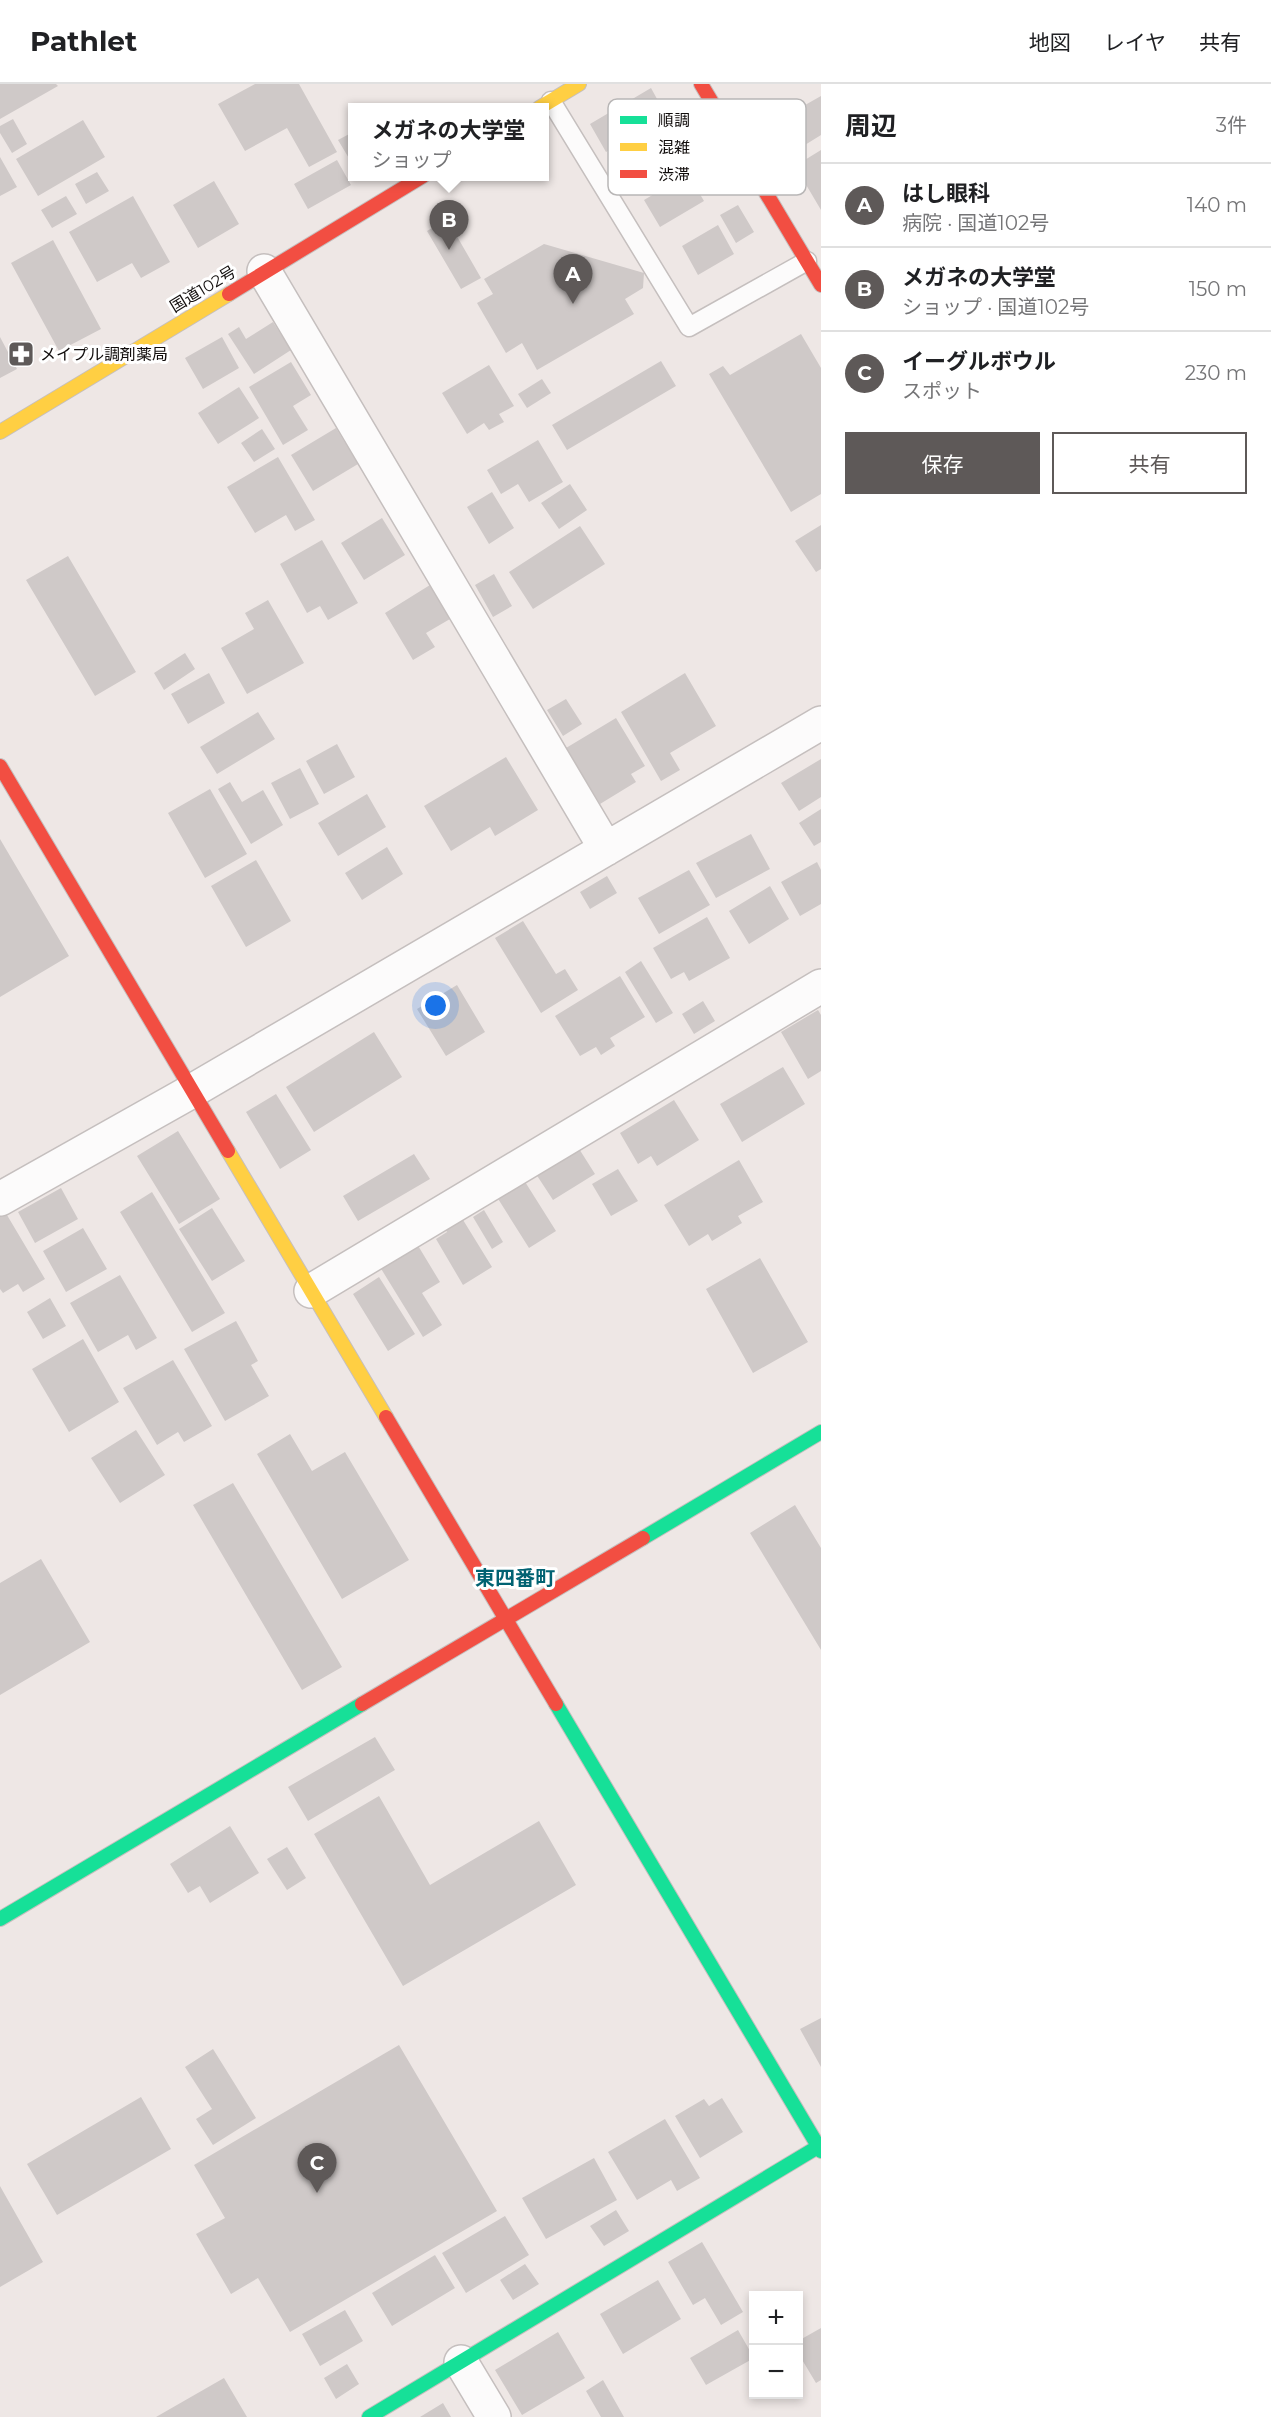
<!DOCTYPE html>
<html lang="ja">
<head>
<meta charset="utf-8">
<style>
  :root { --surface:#fff; --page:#f2f2f2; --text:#202124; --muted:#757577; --line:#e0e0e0; --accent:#5e5958 }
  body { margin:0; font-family:Montserrat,"Noto Sans JP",sans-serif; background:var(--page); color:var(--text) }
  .controls { position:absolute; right:18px; bottom:18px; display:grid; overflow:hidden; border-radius:0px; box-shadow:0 3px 9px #0003 }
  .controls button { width:54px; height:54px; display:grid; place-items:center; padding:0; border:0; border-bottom:2px solid var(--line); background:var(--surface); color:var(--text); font:30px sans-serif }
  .you { position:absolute; left:436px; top:922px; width:21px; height:21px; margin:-15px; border:4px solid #fff; border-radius:50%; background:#1a73e8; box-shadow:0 0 0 9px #1a73e833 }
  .badge { display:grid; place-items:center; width:39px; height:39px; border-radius:50%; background:var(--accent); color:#fff; font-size:20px; font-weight:700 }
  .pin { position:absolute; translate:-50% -50px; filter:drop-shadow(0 2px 3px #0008) }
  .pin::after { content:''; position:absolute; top:32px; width:21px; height:18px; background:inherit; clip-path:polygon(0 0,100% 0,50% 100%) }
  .popup { position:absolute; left:348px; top:19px; width:201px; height:78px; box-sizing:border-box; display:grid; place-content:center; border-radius:0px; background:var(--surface); filter:drop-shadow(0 2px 4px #0005); font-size:20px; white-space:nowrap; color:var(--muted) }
  .popup b { font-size:22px; color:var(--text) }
  .popup::after { content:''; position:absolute; left:50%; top:100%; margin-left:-12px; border:12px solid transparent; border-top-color:var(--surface) }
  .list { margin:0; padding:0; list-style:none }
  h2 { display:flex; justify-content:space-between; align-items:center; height:78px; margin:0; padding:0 24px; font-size:26px }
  h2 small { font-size:20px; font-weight:400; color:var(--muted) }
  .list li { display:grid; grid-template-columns:39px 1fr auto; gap:18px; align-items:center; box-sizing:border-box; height:84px; padding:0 24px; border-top:2px solid var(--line) }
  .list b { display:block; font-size:22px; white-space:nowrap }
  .list p { margin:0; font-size:20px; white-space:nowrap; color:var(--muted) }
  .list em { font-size:20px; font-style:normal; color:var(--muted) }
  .actions { display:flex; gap:12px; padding:18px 24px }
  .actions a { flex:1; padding:14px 0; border:2px solid var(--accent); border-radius:0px; text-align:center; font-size:21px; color:var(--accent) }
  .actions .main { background:var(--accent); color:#fff }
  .map { position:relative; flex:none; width:821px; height:2333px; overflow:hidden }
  header { display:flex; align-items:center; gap:36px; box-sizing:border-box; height:84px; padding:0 30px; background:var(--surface); border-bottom:2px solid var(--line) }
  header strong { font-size:28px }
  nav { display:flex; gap:33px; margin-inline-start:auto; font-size:21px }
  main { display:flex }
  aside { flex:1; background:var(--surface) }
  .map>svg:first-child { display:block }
  .building { fill:#cfc9c8 }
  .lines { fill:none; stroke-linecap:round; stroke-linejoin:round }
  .lane-casing { stroke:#c5bfbe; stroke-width:21 }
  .street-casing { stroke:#c5bfbe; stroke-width:36 }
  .fast-casing { stroke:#c5bfbe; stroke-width:16 }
  .slow-casing { stroke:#c5bfbe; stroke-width:16 }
  .jam-casing { stroke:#c5bfbe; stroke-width:16 }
  .lane { stroke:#fcfbfb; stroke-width:18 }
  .street { stroke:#fcfbfb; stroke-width:33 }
  .fast { stroke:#16e098; stroke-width:14 }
  .slow { stroke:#ffcf43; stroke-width:14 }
  .jam { stroke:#f24e42; stroke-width:14 }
  .labels { text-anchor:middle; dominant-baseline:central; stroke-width:6; stroke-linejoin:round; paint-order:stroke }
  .street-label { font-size:16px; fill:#110d0c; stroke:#fff }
  .poi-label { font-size:16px; fill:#110d0c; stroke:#fff; text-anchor:start }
  .quarter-label { font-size:20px; font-weight:bold; fill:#016272; stroke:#fff }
  .key { fill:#fff; stroke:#b8b6b6; stroke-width:1.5 }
  .key-label { font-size:16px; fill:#110d0c }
</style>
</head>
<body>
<header>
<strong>Pathlet</strong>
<nav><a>地図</a><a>レイヤ</a><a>共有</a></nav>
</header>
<main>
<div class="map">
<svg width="821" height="2333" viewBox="0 0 821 2333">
  <rect width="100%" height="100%" fill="#eee7e5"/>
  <path class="building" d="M0,0H56L58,2L0,35Z
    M255,0H299L337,68L309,83L287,44L245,67L218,20Z
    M651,4L667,33L606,68L590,40Z
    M821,12V51L792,69L777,45L801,31L798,25Z
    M13,35L27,60L12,69L0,49V42Z
    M83,36L105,73L38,112L16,75Z
    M665,37L682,68L632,97L614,67Z
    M353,48V81L338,56Z
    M821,66V126L795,82Z
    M0,73L17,103L0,112Z
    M337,76L351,101L308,125L294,100Z
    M97,88L109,107L86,120L75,100Z
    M688,90L704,117L660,143L644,116Z
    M214,97L239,140L198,164L173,121Z
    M66,112L77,130L52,144L41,126Z
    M133,112L170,178L141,194L132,179L97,198L69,148Z
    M738,121L754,148L736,159L720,131Z
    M447,135L481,194L461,205L427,147Z
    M718,141L734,170L698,191L682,162Z
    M53,156L101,245L59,267L11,179Z
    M544,160L644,189L643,204L625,215L634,230L537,286L522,259L506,269L477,219L493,210L484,195Z
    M273,238L291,266L254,290L228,250L239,243L246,255Z
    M801,250L821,284V410L791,428L709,290L723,282L730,291Z
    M0,253L17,285L0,294Z
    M222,253L239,284L203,305L185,274Z
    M661,277L676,302L567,366L552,341Z
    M291,278L311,311L293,322L308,346L283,361L249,303Z
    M489,281L514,322L499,330L504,338L489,346L484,339L467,350L442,309Z
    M542,295L551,309L527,324L518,310Z
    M239,303L259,334L218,360L198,329Z
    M336,344L358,380L313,407L291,371Z
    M262,345L275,365L254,378L241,359Z
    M538,356L563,398L529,418L518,400L501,410L487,386Z
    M278,373L315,436L295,447L286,431L255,449L227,403Z
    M570,400L587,426L559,445L541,419Z
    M492,408L514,444L489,460L467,423Z
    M382,434L405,471L364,496L341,459Z
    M821,441V485L816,488L795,457Z
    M580,442L605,480L533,525L509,488Z
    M322,456L358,519L328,536L320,522L307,529L280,480Z
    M68,472L136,588L95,612L26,496Z
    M494,490L512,522L493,533L475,501Z
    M430,501L450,535L426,549L435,563L413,576L385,529Z
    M268,516L304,579L247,610L221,564L254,545L245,529Z
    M185,569L195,585L164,606L154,589Z
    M209,589L225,619L188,640L171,610Z
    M685,589L716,642L670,669L680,686L661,697L621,628Z
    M566,615L582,640L563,652L547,626Z
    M258,628L275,655L217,690L200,663Z
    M616,634L645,682L631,690L636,698L600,720L566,664Z
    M337,660L355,693L324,710L306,677Z
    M506,673L538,726L495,752L490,743L451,767L424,722Z
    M821,675V713L799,727L781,699Z
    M300,684L319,720L290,735L271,699Z
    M230,698L242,718L263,706L283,741L251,760L218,705Z
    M210,705L247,770L205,794L168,729Z
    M367,710L386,743L338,772L318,739Z
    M821,725V758L814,762L799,739Z
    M751,750L770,785L716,814L696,779Z
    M0,755L69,872L0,913Z
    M387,763L403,790L362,816L345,789Z
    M256,776L291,837L246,863L211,802Z
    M817,778L821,786V820L800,832L781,798Z
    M689,786L710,821L659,850L638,814Z
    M607,792L617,809L590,825L580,808Z
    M770,802L789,835L749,860L729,827Z
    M707,833L730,874L689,897L684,888L671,895L653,864Z
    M523,837L556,890L565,885L578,906L541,929L495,854Z
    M641,877L673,929L656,939L625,888Z
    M620,892L645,933L610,954L615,962L601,971L596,963L580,972L555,932Z
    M457,901L485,948L446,972L417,925Z
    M703,917L715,937L694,950L682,930Z
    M818,926L821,931V987L808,995L781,948Z
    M374,948L402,993L314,1048L286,1003Z
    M783,983L805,1020L742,1058L720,1020Z
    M276,1010L311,1066L280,1085L246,1028Z
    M674,1016L699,1056L657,1082L651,1072L638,1080L620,1049Z
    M178,1047L220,1115L179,1140L137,1072Z
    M576,1060L595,1090L553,1116L534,1087Z
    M414,1070L430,1095L358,1137L343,1112Z
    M739,1076L763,1118L738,1132L742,1139L712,1157L708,1150L689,1162L664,1121Z
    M618,1085L638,1117L611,1132L592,1100Z
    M522,1093L556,1147L529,1164L495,1110Z
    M61,1104L78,1135L35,1159L18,1128Z
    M152,1108L225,1229L192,1248L120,1128Z
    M212,1124L245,1177L212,1197L179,1145Z
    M4,1126L45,1195L23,1208L18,1200L3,1209L0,1205V1129Z
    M484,1126L503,1158L492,1165L473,1133Z
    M460,1131L492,1183L463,1201L436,1155L447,1148L443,1141Z
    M83,1144L107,1185L66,1208L43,1167Z
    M417,1160L440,1198L422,1209L442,1241L423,1253L380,1183Z
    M760,1174L808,1258L753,1289L706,1205Z
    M120,1191L157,1254L136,1266L128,1251L98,1268L70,1219Z
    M379,1193L415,1250L388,1267L353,1210Z
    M50,1214L66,1242L43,1255L27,1228Z
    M236,1237L258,1277L251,1281L269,1312L225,1337L184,1265Z
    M83,1255L119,1318L69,1348L32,1285Z
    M173,1276L212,1342L184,1358L178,1348L157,1361L123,1304Z
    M136,1346L165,1391L120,1419L91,1374Z
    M290,1350L312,1387L345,1368L409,1476L342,1515L257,1370Z
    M233,1399L342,1583L302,1606L193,1421Z
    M795,1421L821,1464V1566L750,1449Z
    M41,1475L90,1558L0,1611V1499Z
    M375,1653L395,1686L308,1737L288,1703Z
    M379,1712L430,1801L539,1737L576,1801L403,1902L314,1750Z
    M230,1742L259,1789L210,1819L200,1802L188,1809L170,1780Z
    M287,1763L306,1794L287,1806L267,1775Z
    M821,1934V1983L800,1945Z
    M399,1961L497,2127L290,2248L258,2194L231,2210L196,2150L225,2134L194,2081Z
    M213,1965L256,2034L213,2061L196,2035L212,2025L185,1983Z
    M141,2013L171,2065L57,2131L27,2080Z
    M722,2014L743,2048L700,2074L675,2032L704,2015L709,2022Z
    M665,2035L700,2094L677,2107L671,2096L637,2116L608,2068Z
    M594,2074L617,2116L546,2155L522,2114Z
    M0,2102L43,2178L0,2203Z
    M616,2126L629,2147L604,2162L590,2142Z
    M505,2132L529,2171L466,2209L442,2169Z
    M702,2158L743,2228L721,2241L705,2214L693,2221L668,2178Z
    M435,2171L455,2204L392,2242L372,2209Z
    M525,2180L539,2200L513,2216L500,2196Z
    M658,2196L681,2235L623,2270L600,2230Z
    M345,2226L363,2257L320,2282L302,2250Z
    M821,2244V2296L816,2299L798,2269V2257Z
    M738,2246L754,2274L706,2301L690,2274Z
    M558,2248L585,2294L522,2331L495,2286Z
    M347,2280L359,2300L336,2315L324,2294Z
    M224,2294L247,2333H156Z
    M603,2296L624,2333H601L586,2307Z
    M443,2319L451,2333H420Z"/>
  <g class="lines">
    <defs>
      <path id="lane" d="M551,17L689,243L807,177"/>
      <path id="street" d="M264,187L606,765
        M0,1115L192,1007L821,639
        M311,1207L821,902
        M461,2278L494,2333"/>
      <path id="fast" d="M643,1454L821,1348
        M556,1620L821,2067
        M0,1835L362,1620
        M369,2333L821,2061"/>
      <path id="slow" d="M539,24L579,0
        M0,348L229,210
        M228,1067L386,1333"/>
      <path id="jam" d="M701,0L821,201
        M229,210L423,92
        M0,682L228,1067
        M386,1333L556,1620
        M362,1620L643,1454"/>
    </defs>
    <use href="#lane" class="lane-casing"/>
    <use href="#street" class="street-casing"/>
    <use href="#fast" class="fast-casing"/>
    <use href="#slow" class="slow-casing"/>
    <use href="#jam" class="jam-casing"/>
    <use href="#lane" class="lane"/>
    <use href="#street" class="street"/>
    <use href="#fast" class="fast"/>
    <use href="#slow" class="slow"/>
    <use href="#jam" class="jam"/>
  </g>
  <defs>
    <symbol id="pharmacy-square" viewBox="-11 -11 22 22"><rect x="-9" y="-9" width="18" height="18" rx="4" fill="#5e5958" stroke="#fff"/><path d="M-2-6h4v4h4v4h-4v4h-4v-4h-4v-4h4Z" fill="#fff"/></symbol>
  </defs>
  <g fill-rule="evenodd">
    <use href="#pharmacy-square" x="6" y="255" width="30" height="30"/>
  </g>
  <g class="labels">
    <g class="street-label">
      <text transform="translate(203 205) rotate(-31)">国道102号</text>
    </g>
    <g class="poi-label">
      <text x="40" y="270">メイプル調剤薬局</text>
    </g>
    <g class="quarter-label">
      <text x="515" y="1494">東四番町</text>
    </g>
  </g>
  <rect x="608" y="15" width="198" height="96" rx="9" class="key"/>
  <rect x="620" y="32" width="27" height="8" fill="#16e098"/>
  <rect x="620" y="59" width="27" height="8" fill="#ffcf43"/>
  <rect x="620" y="86" width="27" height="8" fill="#f24e42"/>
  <g class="key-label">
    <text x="658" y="42">順調</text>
    <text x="658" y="69">混雑</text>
    <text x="658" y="96">渋滞</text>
  </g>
</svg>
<div class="controls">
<button>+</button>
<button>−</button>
</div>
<div class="you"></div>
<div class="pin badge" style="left:573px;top:220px">A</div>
<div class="pin badge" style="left:449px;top:166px">B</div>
<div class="popup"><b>メガネの大学堂</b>ショップ</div>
<div class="pin badge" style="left:317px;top:2109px">C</div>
</div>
<aside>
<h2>周辺<small>3件</small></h2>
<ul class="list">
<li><span class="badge">A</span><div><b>はし眼科</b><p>病院 · 国道102号</p></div><em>140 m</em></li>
<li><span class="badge">B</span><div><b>メガネの大学堂</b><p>ショップ · 国道102号</p></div><em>150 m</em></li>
<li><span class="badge">C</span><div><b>イーグルボウル</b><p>スポット</p></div><em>230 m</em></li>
</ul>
<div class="actions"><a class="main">保存</a><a>共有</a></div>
</aside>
</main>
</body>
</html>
